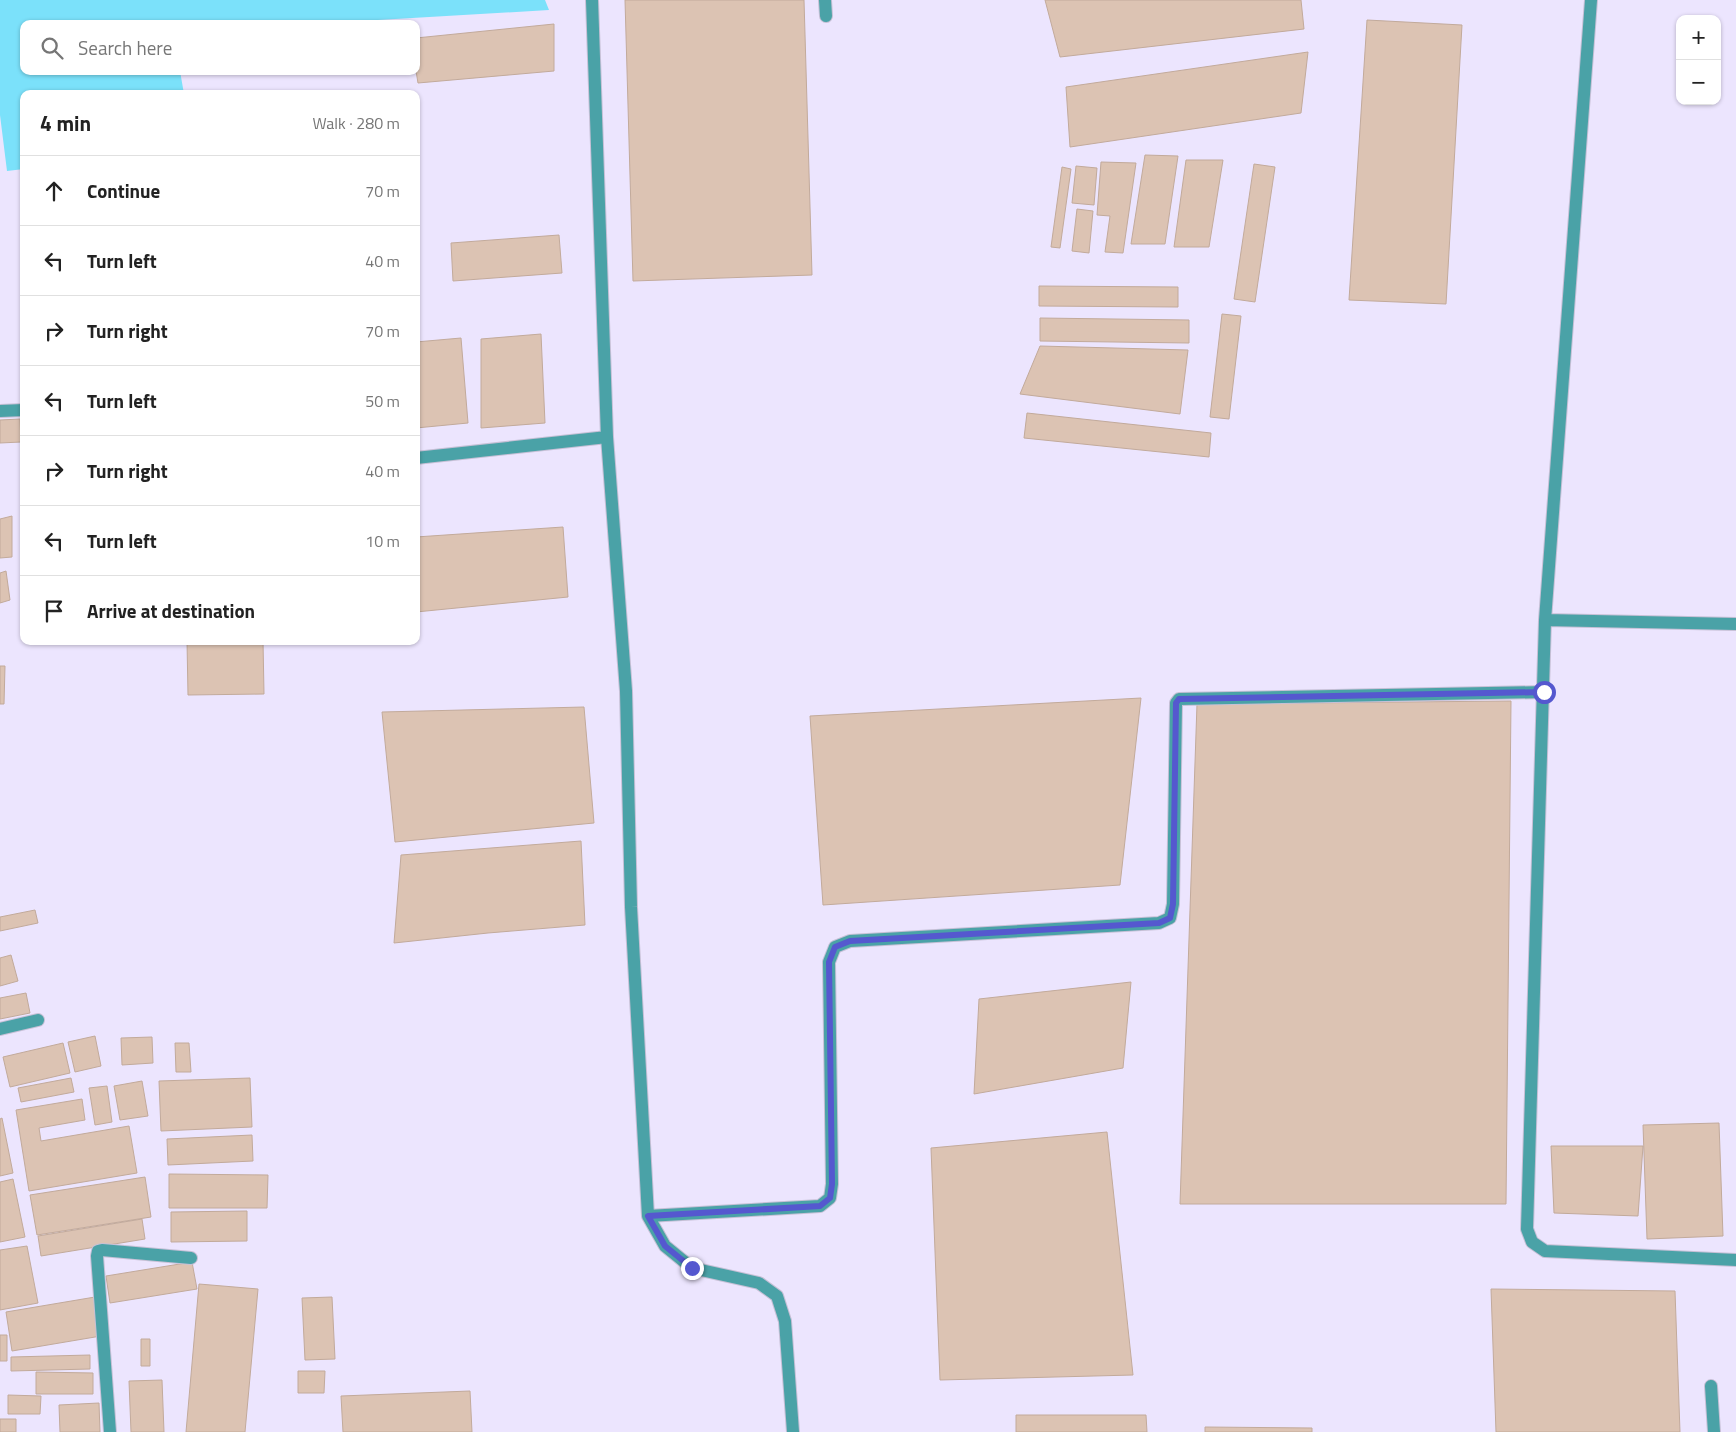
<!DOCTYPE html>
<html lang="en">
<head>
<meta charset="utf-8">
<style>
  :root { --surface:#fff; --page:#f2f2f2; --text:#222; --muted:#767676; --line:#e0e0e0 }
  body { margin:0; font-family:"Titillium Web",sans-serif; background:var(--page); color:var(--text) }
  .controls { position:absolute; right:15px; top:15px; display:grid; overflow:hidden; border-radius:10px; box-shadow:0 1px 4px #0004 }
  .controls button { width:45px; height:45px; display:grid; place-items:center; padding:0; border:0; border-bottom:1px solid var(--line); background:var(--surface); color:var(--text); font:25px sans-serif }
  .stop { position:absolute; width:15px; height:15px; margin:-11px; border:4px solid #5558cf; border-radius:50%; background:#fff }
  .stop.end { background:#5558cf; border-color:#fff; box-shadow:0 1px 5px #0008 }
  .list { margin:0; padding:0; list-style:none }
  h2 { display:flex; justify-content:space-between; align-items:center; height:65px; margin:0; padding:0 20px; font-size:21px }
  h2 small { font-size:16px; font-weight:400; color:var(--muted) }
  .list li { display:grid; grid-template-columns:32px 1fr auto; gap:15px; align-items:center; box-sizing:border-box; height:70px; padding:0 20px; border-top:1px solid var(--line) }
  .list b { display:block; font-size:19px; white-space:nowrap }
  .list em { font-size:16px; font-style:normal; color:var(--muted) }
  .icon { flex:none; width:28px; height:28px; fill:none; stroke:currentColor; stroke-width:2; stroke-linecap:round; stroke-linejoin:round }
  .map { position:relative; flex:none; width:1736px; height:1432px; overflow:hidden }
  .search { position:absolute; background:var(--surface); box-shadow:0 1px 4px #0004; left:20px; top:20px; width:400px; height:55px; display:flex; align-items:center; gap:12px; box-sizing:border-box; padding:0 18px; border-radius:10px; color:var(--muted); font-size:19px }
  .panel { position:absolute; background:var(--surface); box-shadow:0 1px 4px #0004; left:20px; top:90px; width:400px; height:555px; border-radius:10px }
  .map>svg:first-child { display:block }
  .water { fill:#7be1fa }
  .building { fill:#dcc3b3; stroke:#c2aa9b }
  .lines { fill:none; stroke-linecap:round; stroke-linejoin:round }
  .minor-casing { stroke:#c6c0d6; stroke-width:14 }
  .minor { stroke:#4aa2a7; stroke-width:12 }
  .route { stroke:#5558cf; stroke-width:6 }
</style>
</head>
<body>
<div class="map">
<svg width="1736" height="1432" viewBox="0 0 1736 1432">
  <rect width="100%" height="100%" fill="#ece5fe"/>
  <path class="water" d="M0,0H545L549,10L310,24H24V71H180L184,94H24V169L7,171L0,115Z"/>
  <path class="building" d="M625,0H804L812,275L633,281Z
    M1045,0H1301L1304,29L1060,57Z
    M1367,20L1462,25L1446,304L1349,300Z
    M554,24V71L418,83L416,71V38Z
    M1308,52L1301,113L1070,147L1066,87Z
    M1145,155L1178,156L1165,244H1131Z
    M1186,160H1223L1209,247H1174Z
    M1101,162L1136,163L1123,253L1105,252L1110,216L1097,215Z
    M1254,164L1275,167L1255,302L1234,299Z
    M1076,166L1097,168L1094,205L1072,203Z
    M1062,167L1071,169L1060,248L1051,247Z
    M1077,209L1093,211L1089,253L1072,251Z
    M559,235L562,273L453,281L451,243Z
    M1039,286L1178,287V307L1039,306Z
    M1222,314L1241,316L1229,419L1210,417Z
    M1040,318L1189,320V343L1040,341Z
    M541,334L545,423L481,428V339Z
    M461,338L468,423L416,428V342Z
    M1040,346L1188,350L1180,414L1020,394Z
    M1027,413L1211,433L1209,457L1024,438Z
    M20,419L21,442L0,443V420Z
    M12,516V557L0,558V519Z
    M563,527L568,597L416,612V537Z
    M6,571L10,600L0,603V573Z
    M187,641H263L264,694L188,695Z
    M0,666H5L4,704H0Z
    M1141,698L1120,885L823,905L810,716Z
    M1511,701L1506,1204H1180L1197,704Z
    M584,707L594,823L395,842L382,712Z
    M581,841L585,925L488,933L394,943L401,855Z
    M35,910L38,923L0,931V917Z
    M11,955L18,981L0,986V958Z
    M1131,982L1123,1068L974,1094L979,999Z
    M26,993L30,1013L0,1019V998Z
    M95,1036L101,1066L75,1072L68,1042Z
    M152,1037L153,1063L122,1065L121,1038Z
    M63,1043L70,1073L10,1087L3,1057Z
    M175,1043H189L191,1072H176Z
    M71,1078L74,1092L21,1102L18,1088Z
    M250,1078L252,1127L161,1131L159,1081Z
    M142,1081L148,1116L120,1120L114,1086Z
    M107,1086L112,1122L95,1125L89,1088Z
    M82,1099L85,1120L39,1128L41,1141L129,1126L137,1173L29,1191L16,1110Z
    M2,1118L13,1173L0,1176V1119Z
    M1719,1123L1723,1236L1647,1239L1643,1125Z
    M1107,1132L1133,1375L940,1380L931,1148Z
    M252,1135L253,1161L168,1165L167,1139Z
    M1551,1146H1643L1638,1216L1554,1213Z
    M169,1174L268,1175L267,1208H169Z
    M145,1177L151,1217L37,1235L30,1195Z
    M13,1179L25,1237L0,1242V1182Z
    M247,1211V1241L171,1242V1212Z
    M142,1219L145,1239L41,1256L38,1236Z
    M27,1246L38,1303L0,1310V1250Z
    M192,1262L197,1289L110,1303L106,1276Z
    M199,1284L258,1289L245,1432H186Z
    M1491,1289L1675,1291L1680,1432H1496Z
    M95,1297L101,1336L12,1351L6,1312Z
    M332,1297L335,1359L305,1360L302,1298Z
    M0,1335H7V1361H0Z
    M141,1339H150V1366H141Z
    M90,1355V1369L11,1371V1357Z
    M298,1371H325L324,1393H298Z
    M36,1372L93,1373V1394H36Z
    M162,1380L164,1432H131L129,1381Z
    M470,1391L472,1432H343L341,1396Z
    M8,1395L41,1396L40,1414H8Z
    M99,1403L100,1432H60L59,1405Z
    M1016,1415H1146L1147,1432H1016Z
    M0,1419H16V1432H0Z
    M1205,1427L1312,1428V1432H1205Z"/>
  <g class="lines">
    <defs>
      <path id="minor" d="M592,0L607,437L626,691L631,907L648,1216L665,1246L692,1268L759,1283L777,1296L785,1321L793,1432
        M825,0L826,16
        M1591,0L1545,620L1736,624
        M0,411L24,410
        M416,458L607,437
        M1545,620L1527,1229L1532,1242L1545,1251L1736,1260
        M0,1029L38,1020
        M648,1216L820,1206L830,1198L832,1184L829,962L835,947L850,941L1159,923L1170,918L1173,904L1176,703L1179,699L1544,692
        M1711,1386L1714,1432
        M110,1432L97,1256L98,1251L102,1250L191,1258"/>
    </defs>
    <use href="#minor" class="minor-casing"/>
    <use href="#minor" class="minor"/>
  </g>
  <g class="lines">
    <path class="route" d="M692,1268L665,1246L648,1216L820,1206L830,1198L832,1184L829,962L835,947L850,941L1159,923L1170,918L1173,904L1176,703L1179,699L1544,692"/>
  </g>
</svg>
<div class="controls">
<button>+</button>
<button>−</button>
</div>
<div class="stop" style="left:1544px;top:692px"></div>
<div class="stop end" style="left:692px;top:1268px"></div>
<div class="search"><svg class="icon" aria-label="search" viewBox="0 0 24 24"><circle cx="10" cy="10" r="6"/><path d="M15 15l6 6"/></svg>Search here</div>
<section class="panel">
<h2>4 min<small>Walk · 280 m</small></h2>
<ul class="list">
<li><svg class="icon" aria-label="ahead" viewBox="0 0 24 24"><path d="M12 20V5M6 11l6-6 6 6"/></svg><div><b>Continue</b></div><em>70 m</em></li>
<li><svg class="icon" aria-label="left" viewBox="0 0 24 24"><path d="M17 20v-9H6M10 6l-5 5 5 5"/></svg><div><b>Turn left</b></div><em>40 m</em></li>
<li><svg class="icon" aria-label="right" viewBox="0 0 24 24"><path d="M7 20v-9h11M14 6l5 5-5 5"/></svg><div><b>Turn right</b></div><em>70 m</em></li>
<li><svg class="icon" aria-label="left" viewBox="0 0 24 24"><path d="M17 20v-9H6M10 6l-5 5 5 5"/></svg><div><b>Turn left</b></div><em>50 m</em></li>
<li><svg class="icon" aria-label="right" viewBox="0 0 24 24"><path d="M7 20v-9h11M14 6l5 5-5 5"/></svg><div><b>Turn right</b></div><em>40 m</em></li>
<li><svg class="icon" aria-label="left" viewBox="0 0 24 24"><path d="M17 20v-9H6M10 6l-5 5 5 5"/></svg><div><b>Turn left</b></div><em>10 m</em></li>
<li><svg class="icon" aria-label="arrive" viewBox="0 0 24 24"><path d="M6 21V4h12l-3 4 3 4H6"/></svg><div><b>Arrive at destination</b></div></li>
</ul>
</section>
</div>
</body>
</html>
